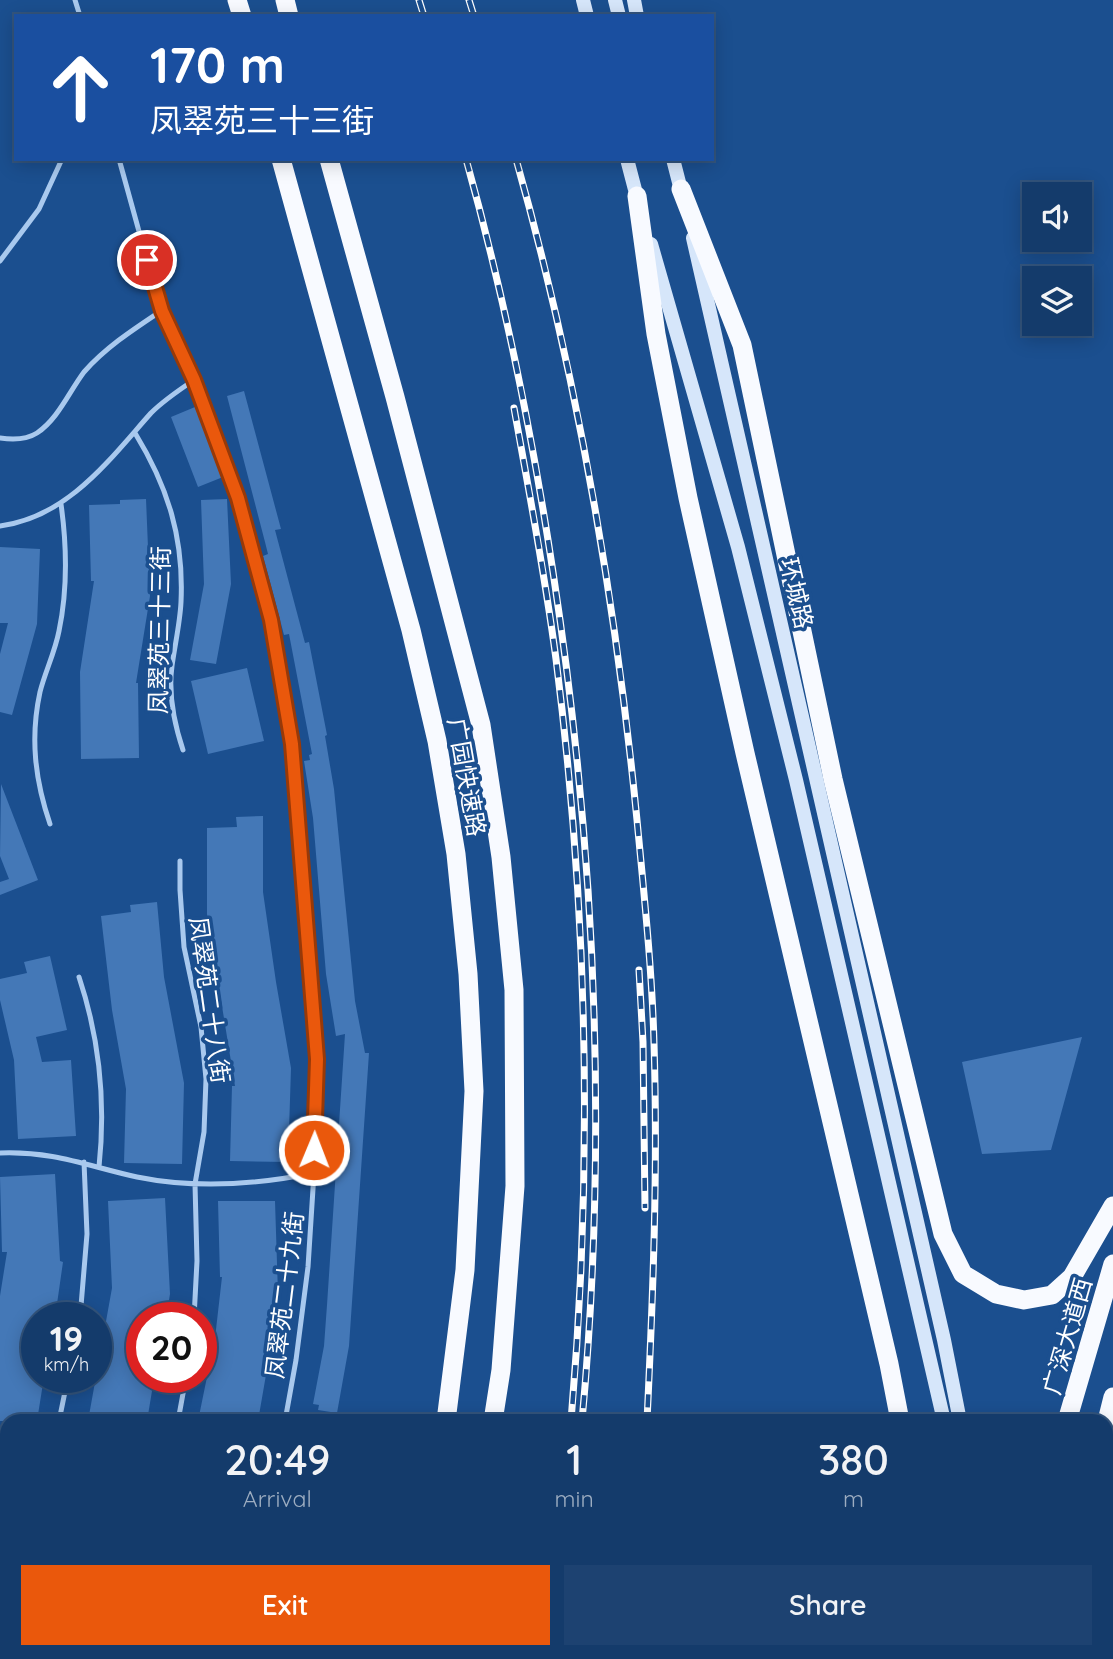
<!DOCTYPE html>
<html lang="en">
<head>
<meta charset="utf-8">
<style>
	body { margin:0; font-family:Quicksand,"Noto Sans SC",sans-serif; background:#1d4271; color:#f1f3f6; height:100vh; display:flex; flex-direction:column; font-size:26px; white-space:nowrap }
	* { box-sizing:border-box; margin:0 }
	p { font-size:23px; color:#9dadc1 }
	.icon { flex:none; width:38px; height:38px; fill:none; stroke:currentColor; stroke-width:2; stroke-linecap:round; stroke-linejoin:round }
	.map { position:relative; flex:1; overflow:hidden }
	.drawer { position:absolute; left:0px; top:1414px; width:1113px; height:245px; display:flex; flex-direction:column; background:#143b6b; border-radius:21px 21px 0 0; box-shadow:0 4px 18px #0003,0 0 0 2px #33557e }
	.drawer>* { flex:none }
	.top-card { position:absolute; left:14px; top:14px; width:700px; height:147px; border-radius:0px; box-shadow:0 4px 18px #0003,0 0 0 2px #33557e; background:#1a4fa0; color:#fff; overflow:hidden }
	.controls { position:absolute; left:1022px; top:182px; display:grid; gap:14px }
	.controls a { display:grid; place-items:center; width:70px; height:70px; border-radius:0px; background:#143b6b; box-shadow:0 4px 18px #0003,0 0 0 2px #33557e; font-size:35px }
	.speed { position:absolute; left:21px; top:1302px; display:flex; gap:14px; font-size:35px; font-weight:700; text-align:center }
	.speed>* { display:grid; place-content:center; width:91px; height:91px; border-radius:50%; background:#143b6b; box-shadow:0 4px 18px #0003,0 0 0 2px #33557e; line-height:1 }
	.speed small { font-size:18px; font-weight:400 }
	.speed .limit { border:10px solid #d22; background:#fff; color:#111 }
	.pin { position:absolute; display:grid; place-items:center; width:60px; height:60px; color:#fff; margin:-30px; border:4px solid #fff; border-radius:50%; box-shadow:0 2px 7px #0007 }
	.me { position:absolute; width:77px; margin:-38px; rotate:1deg; stroke-linejoin:round; filter:drop-shadow(0 0 5px #0008) }
	.turn { display:flex; align-items:center; gap:24px; height:147px; padding:0 21px; font-size:32px }
	.turn .icon { width:91px; height:91px; stroke-width:2.5 }
	.turn b { display:block; font-size:49px; line-height:60px }
	.eta { display:flex; justify-content:space-evenly; align-items:center; height:119px; text-align:center }
	.eta b { font-size:42px; font-weight:600; line-height:49px }
	.action { display:flex; gap:14px; margin-top:auto; padding:14px 21px }
	.action a { flex:1; height:80px; border-radius:0px; background:#ea580c; color:#fff; font-size:28px; font-weight:600; line-height:80px; text-align:center }
	.action a+a { background:#1d4271; color:#f1f3f6 }
	.map>svg:first-child { display:block }
	.building { fill:#4478b7 }
	.lines { fill:none; stroke-linecap:round; stroke-linejoin:round }
	.service { stroke:#a9c9ee; stroke-width:5 }
	.secondary { stroke:#d6e6fa; stroke-width:14 }
	.trunk { stroke:#f8faff; stroke-width:19 }
	.rail-casing { stroke:#fff; stroke-width:7 }
	.rail { stroke:#1b4f8f; stroke-width:4.5; stroke-dasharray:13; stroke-linecap:butt }
	.route-casing { stroke:#983908; stroke-width:18 }
	.route { stroke:#ea580c; stroke-width:12 }
	.labels { text-anchor:middle; dominant-baseline:central; stroke-width:7; stroke-linejoin:round; paint-order:stroke }
	.street-label { font-size:24px; fill:#fff; stroke:#1b4f8f }
</style>
</head>
<body>
<div class="map">
<svg width="1113" height="1659" viewBox="0 0 1113 1659">
	<rect width="100%" height="100%" fill="#1b4f8f"/>
	<path class="building" d="M244 391 281 529 275 530 305 643 309 642 327 735 325 736 334 789 355 1001 365 1053H369L349 1346 337 1413 318 1410 319 1405 313 1404 324 1346 327 1305 345 1034 336 1036 326 974 313 818 304 761 310 760 309 755 312 754 289 634 284 635 272 589 263 556 268 554 265 542 227 396Z
		M195 407 223 477 198 487 171 417Z
		M146 499 150 596 136 683H138L139 758 81 759 80 672 94 581H91L89 505 120 504V500Z
		M227 499 231 584 216 664 190 660 204 584 201 500Z
		M0 547 40 549 37 624 12 715 0 712V654L8 623H0Z
		M247 668 264 741 208 754 191 681Z
		M1 784 38 880 0 895V882L9 879 0 856Z
		M263 816V892L276 982 291 1068 288 1162 230 1161 232 1086H235L207 914V828L237 827 236 817Z
		M157 902 164 977 184 1083 182 1164 124 1163 126 1089 112 1010 101 916 131 912 130 905Z
		M50 956 67 1030 36 1037 42 1062 71 1060 76 1136 18 1139 14 1060 0 1000V979L27 973 24 962Z
		M1082 1037 1051 1150 982 1154 962 1062Z
		M55 1174 60 1261 63 1262 55 1318H37V1377H44L37 1421H0V1296L7 1252H2L0 1177Z
		M165 1198 170 1294 166 1318H142V1378L154 1379 147 1421H88L112 1288 108 1201Z
		M218 1201H275L278 1294 270 1369H267L258 1421H198L208 1372 211 1373 222 1277H220Z"/>
	<g class="lines">
		<path class="service" d="M75 0 80 16
			M119 159 161 311 194 380 238 498 271 619 292 744 317 1059 314 1173 308 1267 296 1360 285 1421
			M0 261 39 209 62 159
			M135 433C168 487 184 538 181 602 180 623 175 644 172 666 168 695 174 723 183 750
			M0 438C13 440 26 440 37 433 58 419 69 392 84 372 106 347 134 329 161 311
			M0 526C68 517 109 460 151 413 164 400 179 390 194 380
			M50 824C35 780 30 738 40 692 45 672 55 652 59 631 68 588 67 547 61 504
			M180 861V890L184 947 201 1027 206 1079 204 1132 195 1184 197 1261 194 1318
			M79 977C100 1040 106 1101 99 1167
			M0 1153C54 1151 87 1166 137 1177 196 1189 255 1185 314 1173
			M80 1318 87 1234 84 1162
			M59 1421 68 1377
			M178 1421 186 1377
			M23 1659 24 1652
			M127 1659 129 1652
			M216 1659 218 1652"/>
		<path class="secondary" d="M583 0 587 16
			M615 0 619 16
			M634 0 637 16
			M627 159 639 205
			M673 159 683 198
			M693 238 944 1340 960 1421
			M651 244 738 547 796 780 944 1421
			M1106 1571 1113 1543
			M990 1652 991 1659
			M1084 1659 1086 1652"/>
		<path class="trunk" d="M237 0 242 16
			M285 0 289 16
			M281 159 411 630 437 741 456 854 468 974 474 1091 465 1270 446 1421
			M329 159 395 397 481 725 501 857 514 990 515 1186 501 1370 493 1421
			M681 189 742 345 833 779 943 1234 963 1274 996 1294 1024 1300 1052 1295 1072 1277 1113 1206
			M637 196 656 334 688 498 745 753 889 1364 900 1421
			M1067 1421 1113 1264
			M1106 1425 1113 1397
			M930 1652 931 1659
			M389 1659 392 1652
			M436 1659 439 1652
			M975 1659 978 1652
			M1056 1659 1057 1652"/>
		<g class="rail-casing">
			<path id="rail" d="M419 0 424 16
				M469 0 474 16
				M466 159C504 295 532 433 553 572 596 853 608 1138 582 1421
				M516 159C577 375 615 596 637 820 644 894 652 969 654 1043 658 1169 653 1295 647 1421
				M514 408C529 491 545 575 556 659 588 912 593 1167 571 1421
				M639 970 643 1042 645 1208
				M555 1659 556 1652
				M613 1659 614 1652"/>
		</g>
		<use href="#rail" class="rail"/>
	</g>
	<g class="lines">
		<g class="route-casing">
			<path id="route" d="M147 260 162 311 194 380 238 498 271 620 292 744 317 1059 314 1150"/>
		</g>
		<use href="#route" class="route"/>
	</g>
	<g class="labels">
		<g class="street-label">
			<text transform="translate(797 593) rotate(77)">环城路</text>
			<text transform="translate(159 630) rotate(-89)">凤翠苑三十三街</text>
			<text transform="translate(467 777) rotate(80)">广园快速路</text>
			<text transform="translate(210 1000) rotate(82)">凤翠苑二十八街</text>
			<text transform="translate(284 1295) rotate(-83)">凤翠苑二十九街</text>
			<text transform="translate(1067 1336) rotate(-74)">广深大道西</text>
		</g>
	</g>
</svg>
<div class="controls">
<a><svg class="icon" aria-label="sound" viewBox="0 0 24 24"><path d="M4 9h4l5-4v14l-5-4H4zM17 9q2 3 0 6"/></svg></a>
<a><svg class="icon" aria-label="layers" viewBox="0 0 24 24"><path d="M12 4l9 5-9 5-9-5zM3 14l9 5 9-5"/></svg></a>
</div>
<div class="speed"><div>19<small>km/h</small></div><div class="limit">20</div></div>
<div class="pin" style="left:147px;top:260px;background:#d93025"><svg class="icon" aria-label="arrive" viewBox="0 0 24 24"><path d="M6 21V4h12l-3 4 3 4H6"/></svg></div>
<svg class="me" style="left:314px;top:1150px" viewBox="-20 -20 40 40"><circle r="17" fill="#ea580c" stroke="#fff" stroke-width="3"/><path d="M0-11L8 9 0 5-8 9z" fill="#fff"/></svg>
<div class="top-card">
<div class="turn"><svg class="icon" aria-label="ahead" viewBox="0 0 24 24"><path d="M12 20V5M6 11l6-6 6 6"/></svg><div><b>170 m</b>凤翠苑三十三街</div></div>
</div>
<section class="drawer">
<div class="eta">
<div><b>20:49</b><p>Arrival</p></div>
<div><b>1</b><p>min</p></div>
<div><b>380</b><p>m</p></div>
</div>
<div class="action"><a>Exit</a><a>Share</a></div>
</section>
</div>
</body>
</html>
